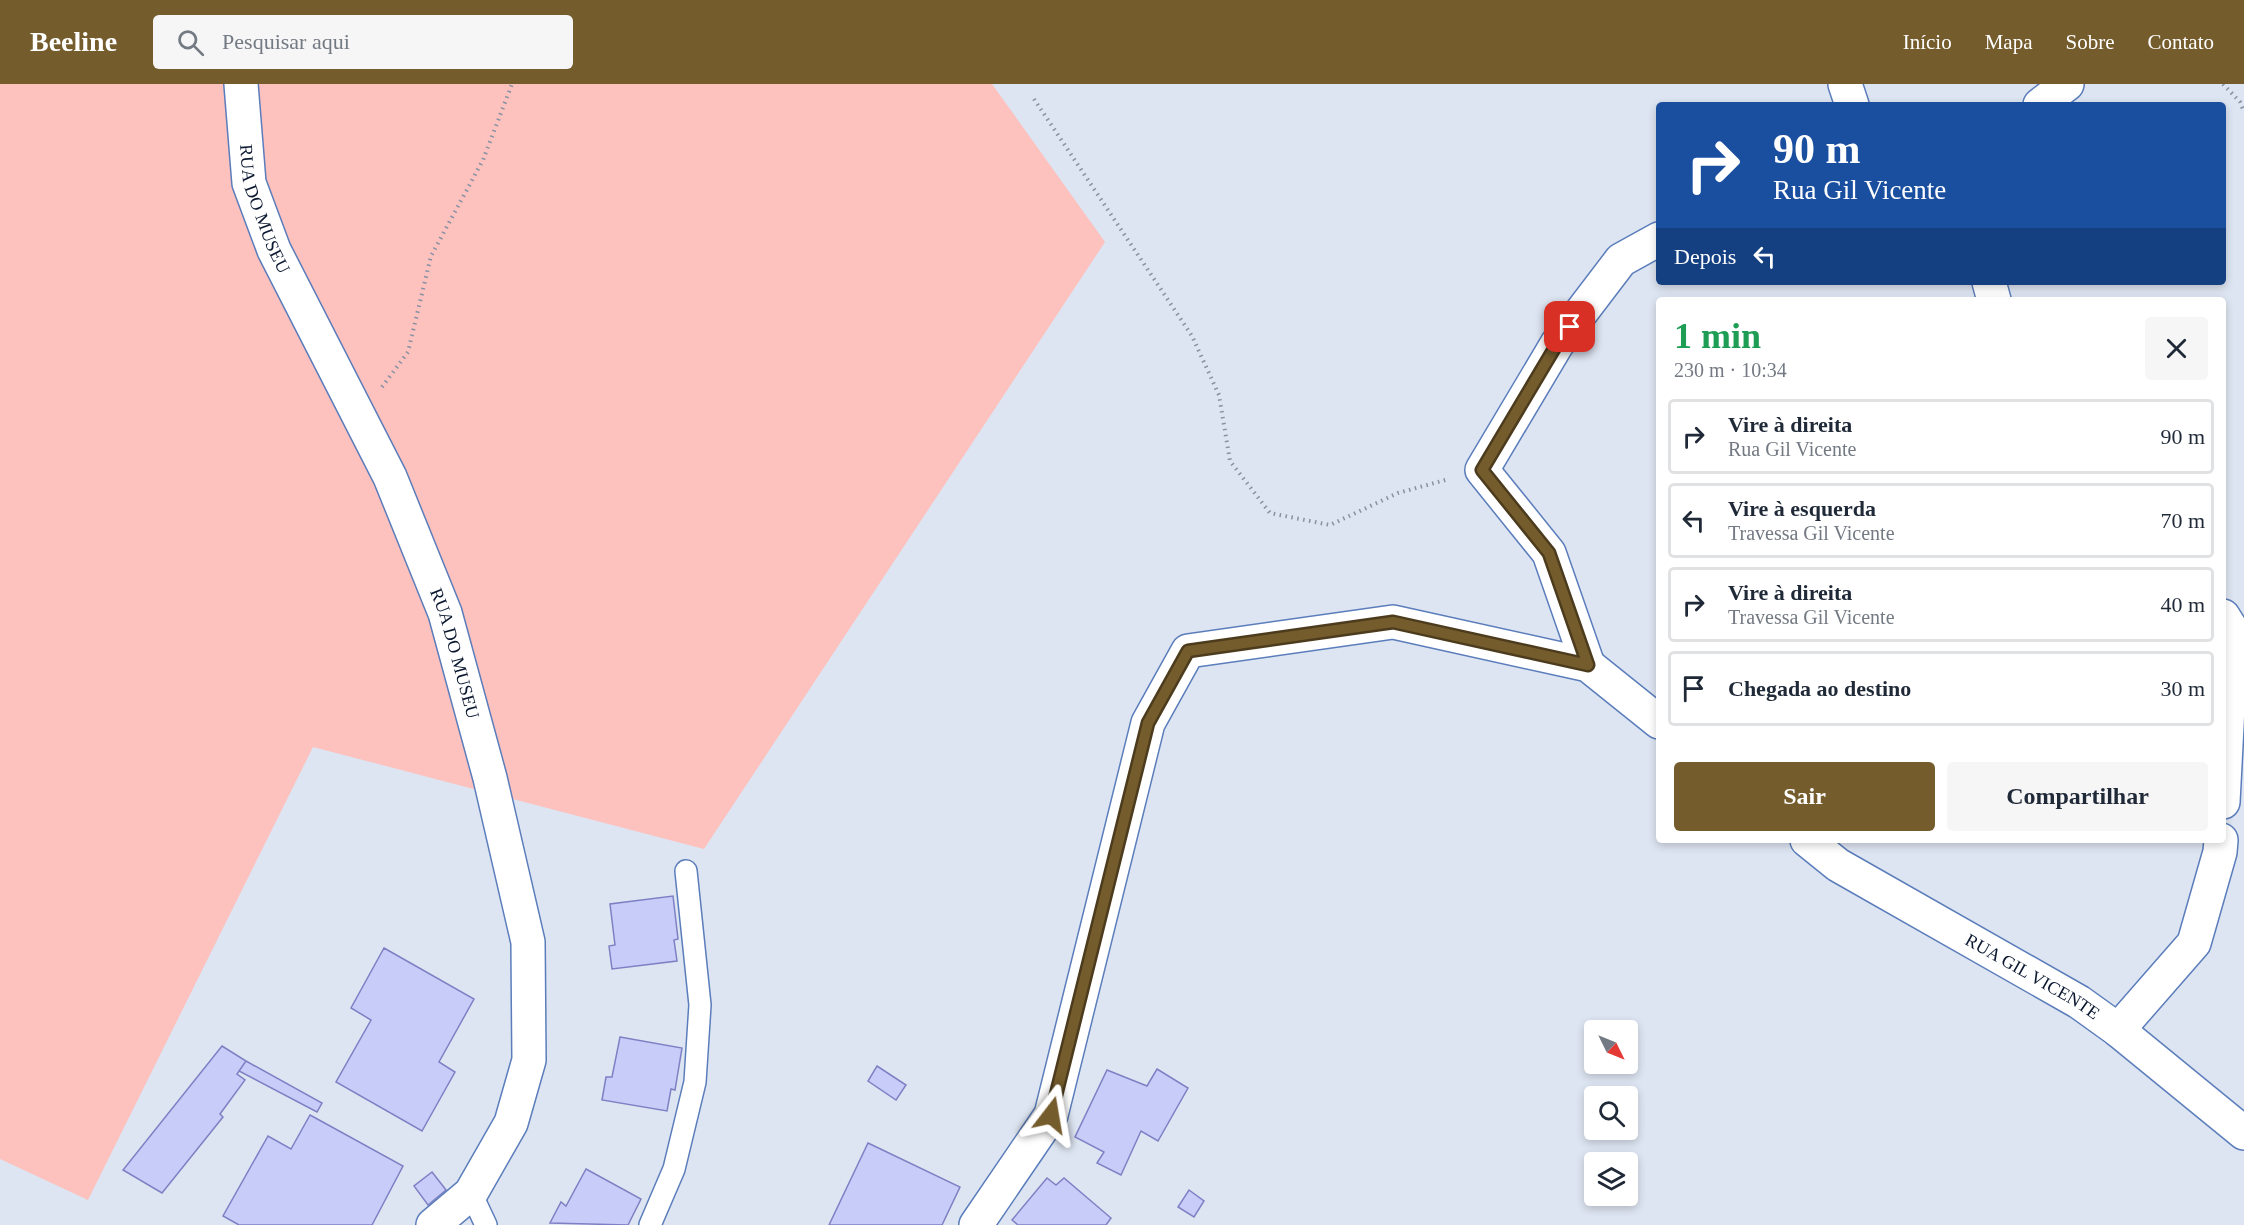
<!DOCTYPE html>
<html lang="pt">
<head>
<meta charset="utf-8">
<style>
	body { margin:0; font-family:Georgia,serif; background:#f6f6f7; color:#1f2937; height:100vh; display:flex; flex-direction:column; font-size:22px; white-space:nowrap }
	* { box-sizing:border-box; margin:0 }
	p { font-size:20px; color:#747a83 }
	.icon { flex:none; width:33px; height:33px; fill:none; stroke:currentColor; stroke-width:2; stroke-linecap:round; stroke-linejoin:round }
	.map { position:relative; flex:1; overflow:hidden }
	.drawer { position:absolute; left:1656px; top:213px; width:570px; height:546px; display:flex; flex-direction:column; background:#fff; border-radius:6px; box-shadow:0 3px 9px #0003 }
	.drawer>* { flex:none }
	.guide { position:absolute; left:1656px; top:18px; width:570px; height:183px; border-radius:6px; box-shadow:0 3px 9px #0003; background:#1a4fa0; color:#fff; overflow:hidden }
	.needle { width:39px; rotate:133deg }
	.buttons { position:absolute; left:1584px; top:936px; display:grid; gap:12px }
	.buttons a { display:grid; place-items:center; width:54px; height:54px; border-radius:6px; background:#fff; box-shadow:0 3px 9px #0003; font-size:30px }
	.pin { position:absolute; display:grid; place-items:center; width:51px; height:51px; color:#fff; margin:-26px; border-radius:12px; box-shadow:0 3px 9px #0006 }
	.me { position:absolute; width:66px; margin:-33px; rotate:14deg; stroke-linejoin:round; filter:drop-shadow(0 0 4px #0008) }
	.turn { display:flex; align-items:center; gap:21px; height:126px; padding:0 18px; font-size:27px }
	.turn .icon { width:78px; height:78px; stroke-width:2.5 }
	.turn b { display:block; font-size:42px; line-height:51px }
	.then { display:flex; align-items:center; height:57px; padding:0 18px; background:#0003; gap:12px; font-size:22px }
	.round { display:grid; place-items:center; flex:none; width:63px; height:63px; border-radius:6px; background:#f6f6f7 }
	.headline { display:flex; align-items:center; justify-content:space-between; height:102px; padding:0 18px }
	h1 { font-size:36px; font-weight:700; line-height:45px; color:#1e9e55 }
	.button { display:flex; gap:12px; margin-top:auto; padding:12px 18px }
	.button a { flex:1; height:69px; border-radius:6px; background:#755c2d; color:#fff; font-size:24px; font-weight:700; line-height:69px; text-align:center }
	.button a+a { background:#f6f6f7; color:#1f2937 }
	ul { padding:0; list-style:none }
	li { display:flex; align-items:center; gap:18px; height:75px; margin:0 12px 9px; padding:0 6px; border:3px solid #e0e1e3; border-radius:6px }
	li div { flex:1 }
	li b { display:block; font-size:22px }
	li em { font-style:normal }
	header { display:flex; align-items:center; gap:36px; box-sizing:border-box; height:84px; padding:0 30px; background:#755c2d; color:#fff }
	header strong { font-size:28px }
	nav { display:flex; gap:33px; margin-inline-start:auto; font-size:21px }
	.search { width:420px; height:54px; background:#f6f6f7; display:flex; align-items:center; gap:15px; box-sizing:border-box; padding:0 21px; border-radius:6px; color:#747a83; font-size:22px }
	.map>svg:first-child { display:block }
	.green { fill:#fdc1be }
	.building { fill:#c8ccf8; stroke:#7e80c4; stroke-width:1.5 }
	.lines { fill:none; stroke-linecap:round; stroke-linejoin:round }
	.service-casing { stroke:#5b7dbb; stroke-width:24 }
	.minor-casing { stroke:#5b7dbb; stroke-width:36 }
	.tertiary-casing { stroke:#5b7dbb; stroke-width:36 }
	.path { stroke:#8791a3; stroke-width:4; stroke-dasharray:1.5 4.5; stroke-linecap:butt }
	.service { stroke:#fff; stroke-width:21 }
	.minor { stroke:#fff; stroke-width:33 }
	.tertiary { stroke:#fff; stroke-width:33 }
	.route-casing { stroke:#4c3c1d; stroke-width:15 }
	.route { stroke:#755c2d; stroke-width:10 }
	.labels { text-anchor:middle; dominant-baseline:central; stroke-width:6; stroke-linejoin:round; paint-order:stroke }
	.street-label { font-size:18px; fill:#0b1830; stroke:#dde5f2 }
</style>
</head>
<body>
<header>
<strong>Beeline</strong>
<div class="search"><svg class="icon" aria-label="search" viewBox="0 0 24 24"><circle cx="10" cy="10" r="6"/><path d="M15 15l6 6"/></svg>Pesquisar aqui</div>
<nav><a>Início</a><a>Mapa</a><a>Sobre</a><a>Contato</a></nav>
</header>
<div class="map">
<svg width="2244" height="1141" viewBox="0 0 2244 1141">
	<rect width="100%" height="100%" fill="#dde5f2"/>
	<path class="green" d="M0 0H992L1105 158 704 765 313 663 88 1116 0 1075Z"/>
	<path class="building" d="M673 812 678 855 674 856 677 877 612 885 609 862 615 861 610 820Z
		M384 864 474 915 439 978 455 988 422 1047 336 998 371 936 351 924Z
		M620 953 682 964 675 1006 671 1005 667 1027 602 1016 606 993H612Z
		M222 962 246 977 237 990 245 996 220 1030 223 1033 162 1109 123 1086Z
		M246 977 322 1019 317 1028 239 987Z
		M877 982 906 1001 896 1016 868 997Z
		M1157 985 1188 1004 1158 1057 1141 1047 1121 1091 1097 1079 1104 1068 1075 1053 1107 986 1147 1002Z
		M310 1031 403 1082 372 1141H239L223 1132 268 1052 291 1065Z
		M868 1059 960 1103 942 1141H829Z
		M586 1085 641 1115 628 1141 550 1139 561 1118 566 1122Z
		M432 1088 446 1106 428 1121 414 1102Z
		M1047 1094 1056 1101 1064 1094 1111 1134 1106 1141H1018L1012 1136Z
		M1189 1106 1204 1117 1194 1133 1178 1123Z"/>
	<g class="lines">
		<g class="service-casing">
			<path id="service" d="M471 1109 486 1141
				M650 1141 674 1085 695 998 700 921 686 787"/>
		</g>
		<g class="minor-casing">
			<g id="minor">
				<path d="M1845 0 1852 21"/>
				<path d="M2040 21 2067 0"/>
				<path d="M1989 198 1994 216"/>
				<path d="M2223 532 2232 546 2223 718"/>
				<path d="M1588 581 1549 469 1482 386 1557 260 1621 176 1659 155"/>
				<path id="s1" d="M1807 756 1838 781 2079 918 2118 946 2244 1049"/>
				<path d="M2118 946 2194 859 2220 768 2221 756"/>
				<path d="M976 1141 1051 1031 1148 639 1188 567 1393 538 1588 581 1659 638"/>
			</g>
		</g>
		<g class="tertiary-casing">
			<g id="tertiary">
				<path id="s2" d="M241 0 249 99 274 166 390 393 445 529 490 694 528 858 529 976 511 1039 471 1109 433 1141"/>
			</g>
		</g>
		<path class="path" d="M2223 0 2240 18 2244 28
			M1034 15 1192 252 1219 311 1230 377 1270 429 1330 441 1398 409 1449 395
			M382 303 408 268 431 172 483 76 512 0"/>
		<use href="#service" class="service"/>
		<use href="#minor" class="minor"/>
		<use href="#tertiary" class="tertiary"/>
	</g>
	<g class="lines">
		<g class="route-casing">
			<path id="route" d="M1051 1031 1148 639 1188 567 1393 538 1588 581 1549 469 1482 386 1557 260 1570 243"/>
		</g>
		<use href="#route" class="route"/>
	</g>
	<g class="labels">
		<g class="street-label">
			<text stroke="none"><textPath href="#s2" startOffset="128">RUA DO MUSEU</textPath></text>
			<text stroke="none"><textPath href="#s2" startOffset="614">RUA DO MUSEU</textPath></text>
			<text stroke="none"><textPath href="#s1" startOffset="264">RUA GIL VICENTE</textPath></text>
		</g>
	</g>
</svg>
<div class="buttons">
<a><svg class="needle" viewBox="-14 -14 28 28"><path d="M0-13l5 13h-10z" fill="#e53935"/><path d="M0 13l5-13h-10z" fill="#747a83"/></svg></a>
<a><svg class="icon" aria-label="search" viewBox="0 0 24 24"><circle cx="10" cy="10" r="6"/><path d="M15 15l6 6"/></svg></a>
<a><svg class="icon" aria-label="layers" viewBox="0 0 24 24"><path d="M12 4l9 5-9 5-9-5zM3 14l9 5 9-5"/></svg></a>
</div>
<div class="pin" style="left:1570px;top:243px;background:#d93025"><svg class="icon" aria-label="arrive" viewBox="0 0 24 24"><path d="M6 21V4h12l-3 4 3 4H6"/></svg></div>
<svg class="me" style="left:1051px;top:1031px" viewBox="-20 -20 40 40"><path d="M0-17L14 15 0 8-14 15z" fill="#755c2d" stroke="#fff" stroke-width="4"/></svg>
<div class="guide">
<div class="turn"><svg class="icon" aria-label="right" viewBox="0 0 24 24"><path d="M7 20v-9h11M14 6l5 5-5 5"/></svg><div><b>90 m</b>Rua Gil Vicente</div></div>
<div class="then">Depois<svg class="icon" aria-label="left" viewBox="0 0 24 24"><path d="M17 20v-9H6M10 6l-5 5 5 5"/></svg></div>
</div>
<section class="drawer">
<div class="headline"><div><h1>1 min</h1><p>230 m · 10:34</p></div><a class="round"><svg class="icon" aria-label="close" viewBox="0 0 24 24"><path d="M6 6l12 12M18 6L6 18"/></svg></a></div>
<ul>
<li><svg class="icon" aria-label="right" viewBox="0 0 24 24"><path d="M7 20v-9h11M14 6l5 5-5 5"/></svg><div><b>Vire à direita</b><p>Rua Gil Vicente</p></div><em>90 m</em></li>
<li><svg class="icon" aria-label="left" viewBox="0 0 24 24"><path d="M17 20v-9H6M10 6l-5 5 5 5"/></svg><div><b>Vire à esquerda</b><p>Travessa Gil Vicente</p></div><em>70 m</em></li>
<li><svg class="icon" aria-label="right" viewBox="0 0 24 24"><path d="M7 20v-9h11M14 6l5 5-5 5"/></svg><div><b>Vire à direita</b><p>Travessa Gil Vicente</p></div><em>40 m</em></li>
<li><svg class="icon" aria-label="arrive" viewBox="0 0 24 24"><path d="M6 21V4h12l-3 4 3 4H6"/></svg><div><b>Chegada ao destino</b></div><em>30 m</em></li>
</ul>
<div class="button"><a>Sair</a><a>Compartilhar</a></div>
</section>
</div>
</body>
</html>
